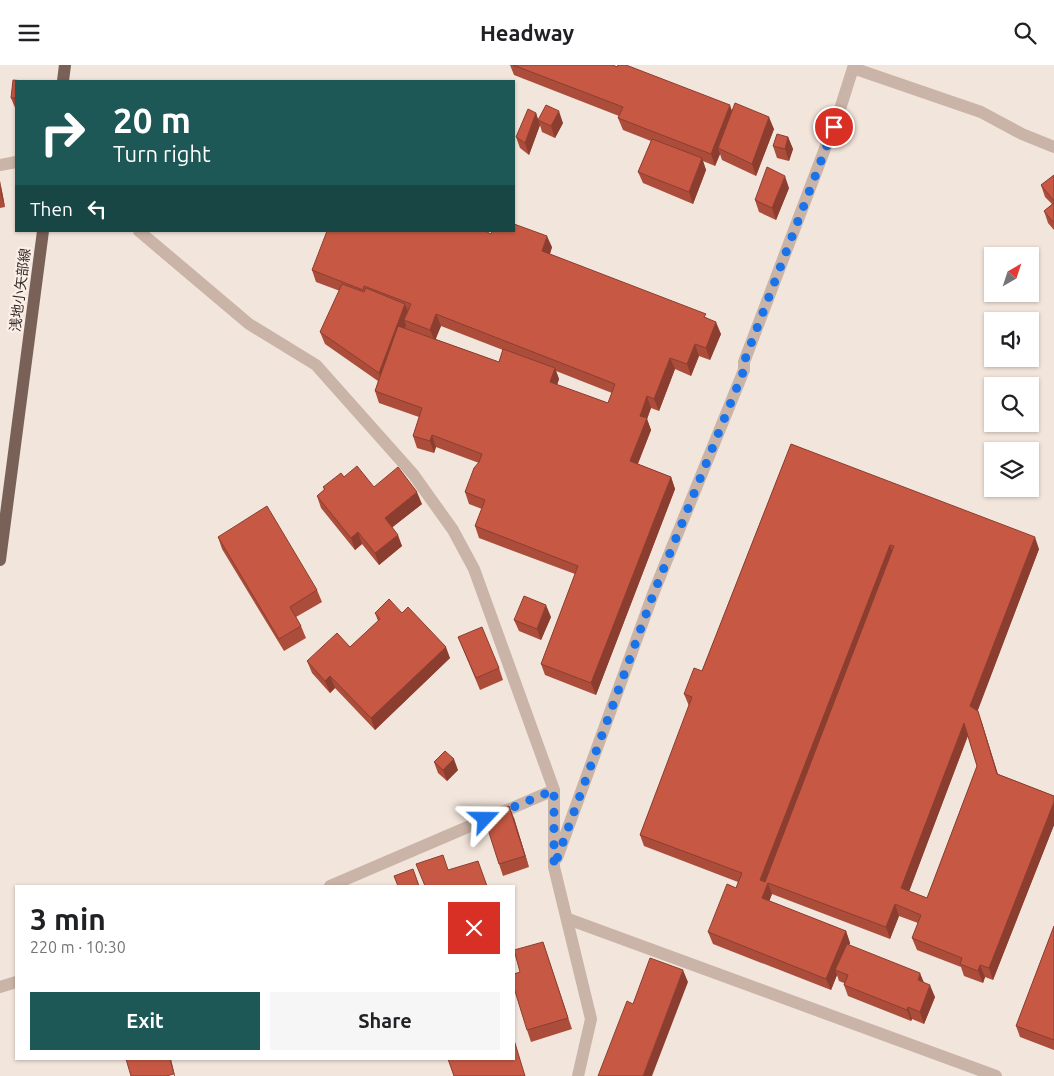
<!DOCTYPE html>
<html lang="en">
<head>
<meta charset="utf-8">
<style>
	body { margin:0; font-family:Ubuntu,"Noto Sans JP",sans-serif; background:#f6f6f6; color:#202124; height:100vh; display:flex; flex-direction:column; font-size:19px; white-space:nowrap }
	* { box-sizing:border-box; margin:0 }
	p { font-size:16px; color:#757577 }
	.icon { flex:none; width:28px; height:28px; fill:none; stroke:currentColor; stroke-width:2; stroke-linecap:round; stroke-linejoin:round }
	.map { position:relative; flex:1; overflow:hidden }
	.side { position:absolute; left:15px; top:820px; width:500px; height:175px; display:flex; flex-direction:column; background:#fff; border-radius:0px; box-shadow:0 1px 4px #0004 }
	.side>* { flex:none }
	.hud { position:absolute; left:15px; top:15px; width:500px; height:152px; border-radius:0px; box-shadow:0 1px 4px #0004; background:#1d5857; color:#fff; overflow:hidden }
	.needle { width:32px; rotate:39deg }
	.fabs { position:absolute; left:984px; top:182px; display:grid; gap:10px }
	.fabs a { display:grid; place-items:center; width:55px; height:55px; border-radius:0px; background:#fff; box-shadow:0 1px 4px #0004; font-size:25px }
	.pin { position:absolute; display:grid; place-items:center; width:42px; height:42px; color:#fff; margin:-21px; border:2px solid #fff; border-radius:50%; box-shadow:0 1px 5px #0007 }
	.me { position:absolute; width:55px; margin:-28px; rotate:67deg; stroke-linejoin:round; filter:drop-shadow(0 0 4px #0008) }
	.turn { display:flex; align-items:center; gap:18px; height:105px; padding:0 15px; font-size:22px }
	.turn .icon { width:65px; height:65px; stroke-width:2.5 }
	.turn b { display:block; font-size:35px; line-height:42px }
	.then { display:flex; align-items:center; height:48px; padding:0 15px; background:#0003; gap:10px; font-size:19px }
	.round { display:grid; place-items:center; flex:none; width:52px; height:52px; border-radius:0px; background:#f6f6f6 }
	.head { display:flex; align-items:center; justify-content:space-between; height:85px; padding:0 15px }
	h1 { font-size:30px; font-weight:700; line-height:38px }
	.action { display:flex; gap:10px; margin-top:auto; padding:10px 15px }
	.action a { flex:1; height:58px; border-radius:0px; background:#1d5857; color:#fff; font-size:20px; font-weight:700; line-height:58px; text-align:center }
	.action a+a { background:#f6f6f6; color:#202124 }
	header { display:flex; justify-content:space-between; align-items:center; height:65px; padding:0 15px; background:#fff; font-size:22px; font-weight:700 }
	.map>svg:first-child { display:block }
	.lines { fill:none; stroke-linecap:round; stroke-linejoin:round }
	.minor { stroke:#cab4a7; stroke-width:12 }
	.major { stroke:#796158; stroke-width:12 }
	.wall { fill:#ab4d3a; fill-rule:evenodd }
	.shaded-wall { fill:#8b3e30 }
	.building { fill:#c75944; stroke:#8b3e30; fill-rule:evenodd }
	.route { stroke:#1a73e8; stroke-width:9; stroke-dasharray:0 16.2 }
	.labels { text-anchor:middle; dominant-baseline:central; stroke-width:4.5; stroke-linejoin:round; paint-order:stroke }
	.street-label { font-size:14px; fill:#372b28; stroke:#faf0e8 }
</style>
</head>
<body>
<header><svg class="icon" aria-label="menu" viewBox="0 0 24 24"><path d="M4 6h16M4 12h16M4 18h16"/></svg>Headway<svg class="icon" aria-label="search" viewBox="0 0 24 24"><circle cx="10" cy="10" r="6"/><path d="M15 15l6 6"/></svg></header>
<div class="map">
<svg width="1054" height="1011" viewBox="0 0 1054 1011">
	<rect width="100%" height="100%" fill="#f2e5db"/>
	<g class="lines">
		<path class="minor" d="M853 3 981 47 1022 69 1054 82
			M0 100 16 97
			M139 166 249 259 316 300 413 409 453 465 474 504 554 725V802L591 954 578 1011
			M557 793 653 529 744 305V297L840 44 854 0
			M330 821 554 725
			M568 854 996 1011
			M0 922 16 917"/>
		<path class="major" d="M63 16 65 0
			M0 495 43 166"/>
	</g>
	<path class="wall" d="M510 0H613L732 45 774 64 756 111 722 95 720 89 715 101 703 96 706 105 693 139 643 118 638 107 651 76 623 65 618 53 619 51 514 10Z
		M16 16V45L11 33Z
		M536 48 538 55 563 58 555 73 542 67 540 60 529 90 520 83 516 72Z
		M788 72 793 84 789 96 777 93 773 81Z
		M1054 110V165L1048 158 1044 146 1052 139 1045 132 1041 120Z
		M0 116 5 142 0 143Z
		M789 123 776 155 759 147 755 135Z
		M491 169 552 182 550 189 707 253 721 269 710 295 699 291 691 311 675 304 659 346 651 343 647 354 651 365 638 399 671 412 675 424 596 630 545 610 541 599 575 509 479 473 475 461 482 444 469 439 465 427 479 398 436 382 434 388 417 383 413 371 419 352 379 338 375 326 378 316 325 279 320 267 340 226 316 217 312 205ZM441 261 503 285 499 297 435 274ZM556 306 612 328 608 338 557 320 559 314Z
		M791 379 1039 484 977 646 982 658 998 709 1054 731V760L993 915 985 912 983 918 964 911 961 902 917 885 912 873 918 858 899 851 890 874 772 829 769 836 846 866 850 878 849 880 924 918 935 932 924 959 912 954 911 956 848 931 844 920V918L839 916 837 910 831 925 713 879 708 867 736 823 738 817 644 781 640 770 689 641 684 629 702 606ZM968 671 977 701 927 833 909 826Z
		M344 412 422 439 392 462 402 481 379 500 362 479 355 485 321 443 317 431 324 425 323 422Z
		M218 472 317 525 322 537 296 552 301 561 306 573 284 586 222 484Z
		M375 548H402L450 593 375 665 335 623 330 628 312 608 307 596 350 582 378 556Z
		M551 552 541 575 519 566 514 555Z
		M458 572 499 603 503 615 480 625Z
		M434 697 458 705 447 716 438 708Z
		M514 753 529 802 503 811 499 799Z
		M1054 861V985L1020 972 1016 961Z
		M543 877 572 964 531 977 527 965 520 907Z"/>
	<path class="shaded-wall" d="M730 40 734 52 718 83 720 89 715 101 711 89Z
		M559 46 563 58 555 73 551 61Z
		M536 48 540 60 529 90 525 78Z
		M769 52 774 64 756 111 752 99Z
		M788 72 793 84 789 96 785 84Z
		M702 93 706 105 693 139 689 127Z
		M785 111 789 123 776 155 772 143Z
		M0 116 5 142 1 130Z
		M547 171 552 182 547 198 542 186Z
		M405 239 410 251 404 255 406 260 383 319 379 308Z
		M436 249 441 261 435 276 430 265Z
		M716 257 721 269 710 295 706 283Z
		M695 279 699 291 691 311 687 299Z
		M670 293 675 304 659 346 654 334Z
		M555 303 559 314 554 329 550 317Z
		M647 331 651 343 647 354 651 365 634 408 630 396 640 351Z
		M432 370 436 382 434 388 430 376Z
		M671 412 675 424 596 630 591 618Z
		M417 427 422 439 389 465 385 453Z
		M358 467 362 479 355 485 351 473Z
		M398 470 402 481 379 500 375 488Z
		M1035 472 1039 484 975 653 970 641Z
		M890 480 894 492 768 818 772 829 766 845 762 833 760 815Z
		M546 540 551 552 541 575 537 564Z
		M446 582 450 593 375 665 371 653Z
		M330 611 335 623 330 628 325 616Z
		M978 646 982 658 1001 721 997 709Z
		M964 658 968 670 906 835 901 823Z
		M454 694 458 705 447 716 443 705Z
		M1054 737V760L993 915 989 903Z
		M509 741 514 753 529 802 525 791Z
		M895 839 899 851 890 874 886 862Z
		M846 866 850 878 838 906 835 905 837 910 831 925 826 914Z
		M980 900 985 912 983 918 978 906Z
		M683 905 688 917 652 1011H643Z
		M920 908 925 920 918 915Z
		M930 920 935 932 924 959 920 947Z
		M908 942 912 954 911 956 907 945Z
		M170 994H171L175 1011H174V1009Z"/>
	<path class="building" d="M513 0H613L617 2 618 0H626L730 40 711 89 618 53 623 42Z
		M13 15 23 16H16V33H11Z
		M735 38 769 52 752 99 718 83Z
		M546 40 559 46 551 61 538 55Z
		M528 44 536 48 525 78 516 72Z
		M777 69 788 72 785 84 773 81Z
		M652 74 702 93 689 127 638 107Z
		M767 102 785 111 772 143 755 135Z
		M1054 110V136L1041 120Z
		M1054 138V158L1044 146Z
		M514 159 547 171 542 186 706 249 704 252 716 257 706 283 695 279 687 299 670 293 654 334 647 331 640 351 647 353 630 396 671 412 591 618 541 599 578 501 475 461 485 435 465 427 474 403 479 397 482 389 432 370 430 376 413 371 422 343 375 326 398 261 499 297 503 284 555 303 550 317 608 338 615 319 436 249 430 265 404 255 411 239 364 221 363 225 312 205 327 166H485L491 169 492 166H514Z
		M342 219 364 227 366 223 405 239 379 308 320 267Z
		M791 379 1035 472 970 641 978 646 997 709 1054 731V737L989 903 980 900 978 906 960 899 962 893 912 873 921 850 895 839 886 862 768 818 762 833 846 866 826 914 708 867 727 819 736 823 742 808 640 770 692 632 684 629 694 603 702 606ZM890 480 894 481 765 817 760 815ZM964 658 977 701 927 833 901 823Z
		M357 401 374 422 398 402 417 427 385 453 398 470 375 488 358 467 351 473 317 431 325 424 323 422 341 408 344 412Z
		M267 441 317 525 290 542 301 561 279 574 218 472Z
		M524 531 546 540 537 564 514 555Z
		M389 534 402 548 408 542 446 582 371 653 330 611 325 616 307 596 337 568 350 582 380 554 375 548Z
		M482 562 499 603 476 613 458 572Z
		M445 686 454 694 443 705 434 697Z
		M509 741 525 791 499 799 483 749Z
		M443 790 448 805 478 796 487 821H425L416 799Z
		M413 804 419 821H398L394 811Z
		M1054 861V975L1016 961Z
		M543 877 568 953 527 965 514 923V909L520 907 514 885Z
		M847 879 920 908 918 915 930 920 920 947 908 942 907 945 844 920 848 910 835 905Z
		M650 893 683 905 643 1011H598L627 936 633 939Z
		M514 975 525 1011H454L448 994H514Z
		M126 994H170L174 1009 166 1011H131Z"/>
	<g class="lines">
		<path class="route" d="M485 754 554 725V802L653 530 744 305V297L834 62"/>
	</g>
	<g class="labels">
		<g class="street-label">
			<text transform="translate(20 225) rotate(-83)">浅地小矢部線</text>
		</g>
	</g>
</svg>
<div class="fabs">
<a><svg class="needle" viewBox="-14 -14 28 28"><path d="M0-13l5 13h-10z" fill="#e53935"/><path d="M0 13l5-13h-10z" fill="#757577"/></svg></a>
<a><svg class="icon" aria-label="sound" viewBox="0 0 24 24"><path d="M4 9h4l5-4v14l-5-4H4zM17 9q2 3 0 6"/></svg></a>
<a><svg class="icon" aria-label="search" viewBox="0 0 24 24"><circle cx="10" cy="10" r="6"/><path d="M15 15l6 6"/></svg></a>
<a><svg class="icon" aria-label="layers" viewBox="0 0 24 24"><path d="M12 4l9 5-9 5-9-5zM3 14l9 5 9-5"/></svg></a>
</div>
<div class="pin" style="left:834px;top:62px;background:#d93025"><svg class="icon" aria-label="arrive" viewBox="0 0 24 24"><path d="M6 21V4h12l-3 4 3 4H6"/></svg></div>
<svg class="me" style="left:485px;top:754px" viewBox="-20 -20 40 40"><path d="M0-17L14 15 0 8-14 15z" fill="#1a73e8" stroke="#fff" stroke-width="4"/></svg>
<div class="hud">
<div class="turn"><svg class="icon" aria-label="right" viewBox="0 0 24 24"><path d="M7 20v-9h11M14 6l5 5-5 5"/></svg><div><b>20 m</b>Turn right</div></div>
<div class="then">Then<svg class="icon" aria-label="left" viewBox="0 0 24 24"><path d="M17 20v-9H6M10 6l-5 5 5 5"/></svg></div>
</div>
<section class="side">
<div class="head"><div><h1>3 min</h1><p>220 m · 10:30</p></div><a class="round" style="background:#d93025;color:#fff"><svg class="icon" aria-label="close" viewBox="0 0 24 24"><path d="M6 6l12 12M18 6L6 18"/></svg></a></div>
<div class="action"><a>Exit</a><a>Share</a></div>
</section>
</div>
</body>
</html>
